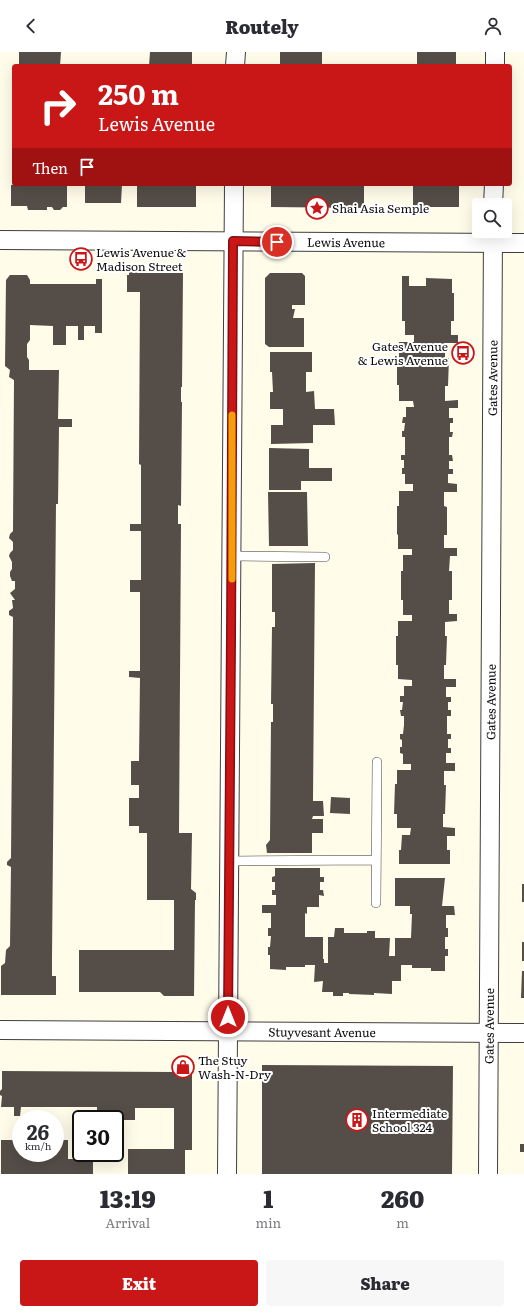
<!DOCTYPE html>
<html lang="en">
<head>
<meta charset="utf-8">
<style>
	body { margin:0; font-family:Literata,serif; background:#f7f7f7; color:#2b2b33; height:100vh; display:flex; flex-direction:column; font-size:15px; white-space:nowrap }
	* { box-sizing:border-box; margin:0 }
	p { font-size:13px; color:#7c7c81 }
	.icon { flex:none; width:22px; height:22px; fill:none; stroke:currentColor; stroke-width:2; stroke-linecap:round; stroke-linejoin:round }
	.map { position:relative; height:1122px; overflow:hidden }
	.drawer { display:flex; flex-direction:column; background:#fff; flex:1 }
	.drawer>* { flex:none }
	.guide { position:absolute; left:12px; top:12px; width:500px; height:122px; border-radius:4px; box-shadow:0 4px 16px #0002; background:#c91617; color:#fff; overflow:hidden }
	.buttons { position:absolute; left:472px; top:146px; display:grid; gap:8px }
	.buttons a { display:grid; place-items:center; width:40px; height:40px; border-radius:4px; background:#fff; box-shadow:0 4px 16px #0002; font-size:20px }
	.speed { position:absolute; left:12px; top:1058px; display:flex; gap:8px; font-size:20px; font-weight:700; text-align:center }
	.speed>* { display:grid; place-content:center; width:52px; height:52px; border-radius:50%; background:#fff; box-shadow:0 4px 16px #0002; line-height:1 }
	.speed small { font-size:10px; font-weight:400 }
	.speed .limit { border:2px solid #111; border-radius:6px; background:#fff; color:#111 }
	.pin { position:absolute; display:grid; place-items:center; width:34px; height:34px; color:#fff; margin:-17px; border:2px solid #fff; border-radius:50%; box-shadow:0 1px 4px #0007 }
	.me { position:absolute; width:44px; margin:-22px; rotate:0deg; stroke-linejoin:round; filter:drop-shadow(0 0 3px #0008) }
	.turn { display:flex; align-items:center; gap:14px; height:84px; padding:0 20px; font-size:18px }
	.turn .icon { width:52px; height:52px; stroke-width:2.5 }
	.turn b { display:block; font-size:28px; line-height:34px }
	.then { display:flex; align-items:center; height:38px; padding:0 20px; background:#0003; gap:8px; font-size:15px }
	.eta { display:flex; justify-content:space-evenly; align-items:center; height:68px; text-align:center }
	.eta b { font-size:24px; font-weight:800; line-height:28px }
	.button { display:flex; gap:8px; margin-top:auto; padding:8px 20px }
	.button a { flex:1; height:46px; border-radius:4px; background:#c91617; color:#fff; font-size:16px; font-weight:800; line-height:46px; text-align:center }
	.button a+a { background:#f7f7f7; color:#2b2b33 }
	header { display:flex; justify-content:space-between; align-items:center; height:52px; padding:0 20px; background:#fff; font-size:18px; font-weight:800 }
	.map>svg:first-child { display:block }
	.building { fill:#554d47 }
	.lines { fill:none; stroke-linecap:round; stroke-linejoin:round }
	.service-casing { stroke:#3f3f3f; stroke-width:10 }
	.minor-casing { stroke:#3f3f3f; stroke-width:20 }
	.service { stroke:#fff; stroke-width:9 }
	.minor { stroke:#fff; stroke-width:18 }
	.route-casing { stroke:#830e0f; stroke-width:10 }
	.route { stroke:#c91617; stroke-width:7 }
	.slow { stroke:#f59e0b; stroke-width:7 }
	.labels { text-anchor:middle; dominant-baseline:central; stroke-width:4; stroke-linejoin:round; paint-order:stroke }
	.poi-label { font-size:12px; fill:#0c0c0c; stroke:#fff; text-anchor:start }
	.street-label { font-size:12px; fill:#0c0c0c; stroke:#fff }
</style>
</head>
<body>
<header><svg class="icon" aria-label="back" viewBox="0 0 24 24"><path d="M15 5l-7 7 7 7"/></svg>Routely<svg class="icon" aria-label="person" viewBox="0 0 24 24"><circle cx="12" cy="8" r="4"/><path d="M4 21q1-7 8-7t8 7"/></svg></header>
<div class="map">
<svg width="524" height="1122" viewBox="0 0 524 1122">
	<rect width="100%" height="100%" fill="#fffcea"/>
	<path class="building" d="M19 0H61L60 14H19Z
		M150 0H192V14H149Z
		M280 0H322V14H280Z
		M417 0H456V14H417Z
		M18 132H59V133H67V155H63L60 158H54L52 155H47V158H28L27 154H11V133Z
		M85 132H122L121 151H85Z
		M149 132H191V133H196V155H137V133Z
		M271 132 364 133V156L271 155Z
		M413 132H459V155H413Z
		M129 218H136L137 221H183L182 335H181V350H182L181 454 178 453V472H181L179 781H192L191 837 196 841V848H195L194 944H164L160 940H79V898H174V848H147V781H139V774H129V746H139V733H131V709H139L140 626 129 625V619H140V540H130V528H141V479H130V472H141V413L139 412 140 240H127V223H129Z
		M270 221H302L305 224V253H292V257H295L293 266H304V295H269L265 292V226Z
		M10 223H27L30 228V232H96V227H102V281H95V274H84V288H78V274H66V293H53V274L30 273V288L27 292V305L29 308V318H59L58 367H72V375H59L58 452H56L52 906V924H56V943H1V914L5 911 6 898 10 894 11 815 7 813V810L11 806 13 565 9 563V559L13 556 12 548H15L10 541 15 537V529H12L10 524V520L12 517V510L9 504 10 501 13 498V490L9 486 10 482 13 479 14 328 9 325 10 318 5 314 6 228Z
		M402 224H409V234H426V226L452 227V241H454V269H451V283H458V291H445V306H449L448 334H445V349L458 348V356H449V366H453V371H450V380H453L452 385H449V403H452L453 409H449V417H453V422H448V431L457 432V440H444V454L447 455V483H444V496H457V504H450L449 519H452V548H449V562H457V569L445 570V584H447L446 613H444V627H456V635H446V645H451V650H448V658H451V664H447V682H451V687H448V696H451V701H446V711H455V719H444V733H446L445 762H443V775L455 776V784H447V798H450V812H399V798H401L402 783H410L411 776H397V762H394L395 732H397V718H411V712H403V702L400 701V695H402V688L400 687V682H403L404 673V664H401L400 658H402L403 650H400V644H404V634H412V628L398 627V613H396V584H398V569H412V563H403V548H401V519H403V503H412V497H398V483L397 482V454H399V439H413V432H405V422H402V416H404V408H401V403H405V385H402V379H404L405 371H402L403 365H406V355H414L413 349H399V333H397V306H399V290H414V283H405V269H402Z
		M270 300H312V320H306V340L314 339 315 357H334L335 373H313V391L271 392V373H283V357H270V340H273L272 320H270Z
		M269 396 309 397V416H332V429H301V438H269Z
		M268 440H307L308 494H269Z
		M315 511 313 746V749H323L324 764H313L312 767H323V781H312V801H267L266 793 270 788 271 670H273V652H271L272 575H275V560H272V512Z
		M331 745 350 746V762L330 761Z
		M275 816H320V825H324V830H320V838H323L324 844 319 843V855H307V862L305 861V885H323V907H324V911H328V885H334L335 876H344V881H367V879H375V886H390L389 904H395V886H411L412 862H410V854H395V826H445L442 854H454L455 863H446V876H448V885H445V897H448V904H445V919H431V916H412V913H401V929H392V942L374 941V943L349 942V941H343V944H333V940H322L323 929 314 930 315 913H305V915H286V918L270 917V903H268V895H270L271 884H268V876H271V861H262V853H276V843H272V838H275V830H272V825L275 824Z
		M522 832H524V850H522Z
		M522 890H524V909H522Z
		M522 919H524V946H521Z
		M174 1012H192V1098H185V1122H128V1097H174V1056H135V1068H116L115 1067H97V1055H21L20 1064H14V1055H1L2 1044 0 1043V1039L2 1037V1019L174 1020Z
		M262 1013 453 1014 452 1122H262Z
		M1 1088H20L21 1101H55V1088H68V1107H93V1122H1Z
		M520 1092H524V1100H520Z"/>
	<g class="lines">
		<g class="service-casing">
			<path id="service" d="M232 504 325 505
				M229 809 376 808
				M376 851 377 710"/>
		</g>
		<g class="minor-casing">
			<g id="minor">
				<path d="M235 14 236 0"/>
				<path d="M495 14V0"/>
				<path d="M493 153 494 132"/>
				<path id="s1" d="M0 188 524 191"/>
				<path id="s2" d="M0 978 524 981"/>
				<path d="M227 1122 234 132"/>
				<path id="s3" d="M488 1122 493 179"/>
			</g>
		</g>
		<use href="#service" class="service"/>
		<use href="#minor" class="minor"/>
	</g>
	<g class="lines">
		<g class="route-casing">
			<path id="route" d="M228 965 231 586 233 189 277 190"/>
		</g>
		<use href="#route" class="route"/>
		<path class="slow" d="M232 527V363"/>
	</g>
	<defs>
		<g id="sight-ring" transform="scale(1.15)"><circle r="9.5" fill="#fff" stroke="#c91617" stroke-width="1.5"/><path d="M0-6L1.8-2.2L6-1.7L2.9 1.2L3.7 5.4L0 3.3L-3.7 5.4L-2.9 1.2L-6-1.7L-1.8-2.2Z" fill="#c91617"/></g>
		<g id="bus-ring" transform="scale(1.15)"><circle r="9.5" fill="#fff" stroke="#c91617" stroke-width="1.5"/><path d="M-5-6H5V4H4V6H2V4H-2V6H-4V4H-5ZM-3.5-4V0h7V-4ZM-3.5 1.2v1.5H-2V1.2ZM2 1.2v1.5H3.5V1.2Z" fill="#c91617"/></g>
		<g id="shop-ring" transform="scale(1.15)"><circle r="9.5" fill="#fff" stroke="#c91617" stroke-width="1.5"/><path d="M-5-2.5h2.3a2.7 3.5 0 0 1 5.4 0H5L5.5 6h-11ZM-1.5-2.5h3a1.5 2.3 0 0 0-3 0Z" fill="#c91617"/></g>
		<g id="building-ring" transform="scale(1.15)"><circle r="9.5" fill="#fff" stroke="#c91617" stroke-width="1.5"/><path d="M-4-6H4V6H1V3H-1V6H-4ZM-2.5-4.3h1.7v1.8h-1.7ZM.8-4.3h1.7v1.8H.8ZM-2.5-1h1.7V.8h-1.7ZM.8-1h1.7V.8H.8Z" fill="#c91617"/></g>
	</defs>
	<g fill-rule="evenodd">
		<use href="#sight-ring" x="317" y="156"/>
		<use href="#bus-ring" x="81" y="207"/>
		<use href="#bus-ring" x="463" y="301"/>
		<use href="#shop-ring" x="183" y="1015"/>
		<use href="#building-ring" x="357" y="1068"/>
	</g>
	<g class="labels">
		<g class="poi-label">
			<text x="332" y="156">Shai Asia Semple</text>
			<text x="96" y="200">Lewis Avenue &amp;<tspan x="96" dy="14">Madison Street</tspan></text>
			<text x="448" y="294" text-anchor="end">Gates Avenue<tspan x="448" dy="14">&amp; Lewis Avenue</tspan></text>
			<text x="198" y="1008">The Stuy<tspan x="198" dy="14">Wash-N-Dry</tspan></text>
			<text x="372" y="1061">Intermediate<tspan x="372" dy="14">School 324</tspan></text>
		</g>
		<g class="street-label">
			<text stroke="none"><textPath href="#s1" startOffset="346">Lewis Avenue</textPath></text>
			<text stroke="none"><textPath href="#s3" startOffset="796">Gates Avenue</textPath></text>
			<text stroke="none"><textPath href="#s3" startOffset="472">Gates Avenue</textPath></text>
			<text stroke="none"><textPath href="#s3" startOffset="148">Gates Avenue</textPath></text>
			<text stroke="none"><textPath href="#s2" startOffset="322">Stuyvesant Avenue</textPath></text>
		</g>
	</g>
</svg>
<div class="buttons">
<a><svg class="icon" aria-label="search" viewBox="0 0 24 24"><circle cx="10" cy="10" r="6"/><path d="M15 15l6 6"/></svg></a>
</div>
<div class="speed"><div>26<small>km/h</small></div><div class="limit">30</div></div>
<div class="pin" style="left:277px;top:190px;background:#d93025"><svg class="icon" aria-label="arrive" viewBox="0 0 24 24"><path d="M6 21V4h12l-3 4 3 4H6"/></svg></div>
<svg class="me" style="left:228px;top:965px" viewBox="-20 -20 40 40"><circle r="17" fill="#c91617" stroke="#fff" stroke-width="3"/><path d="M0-11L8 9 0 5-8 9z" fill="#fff"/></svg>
<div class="guide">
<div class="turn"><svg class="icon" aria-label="right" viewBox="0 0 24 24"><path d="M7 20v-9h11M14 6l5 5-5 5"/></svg><div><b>250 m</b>Lewis Avenue</div></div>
<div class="then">Then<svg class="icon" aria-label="arrive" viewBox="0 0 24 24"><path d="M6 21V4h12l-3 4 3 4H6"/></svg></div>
</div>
</div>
<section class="drawer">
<div class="eta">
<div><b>13:19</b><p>Arrival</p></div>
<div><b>1</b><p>min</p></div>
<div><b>260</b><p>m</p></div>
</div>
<div class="button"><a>Exit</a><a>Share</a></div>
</section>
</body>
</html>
